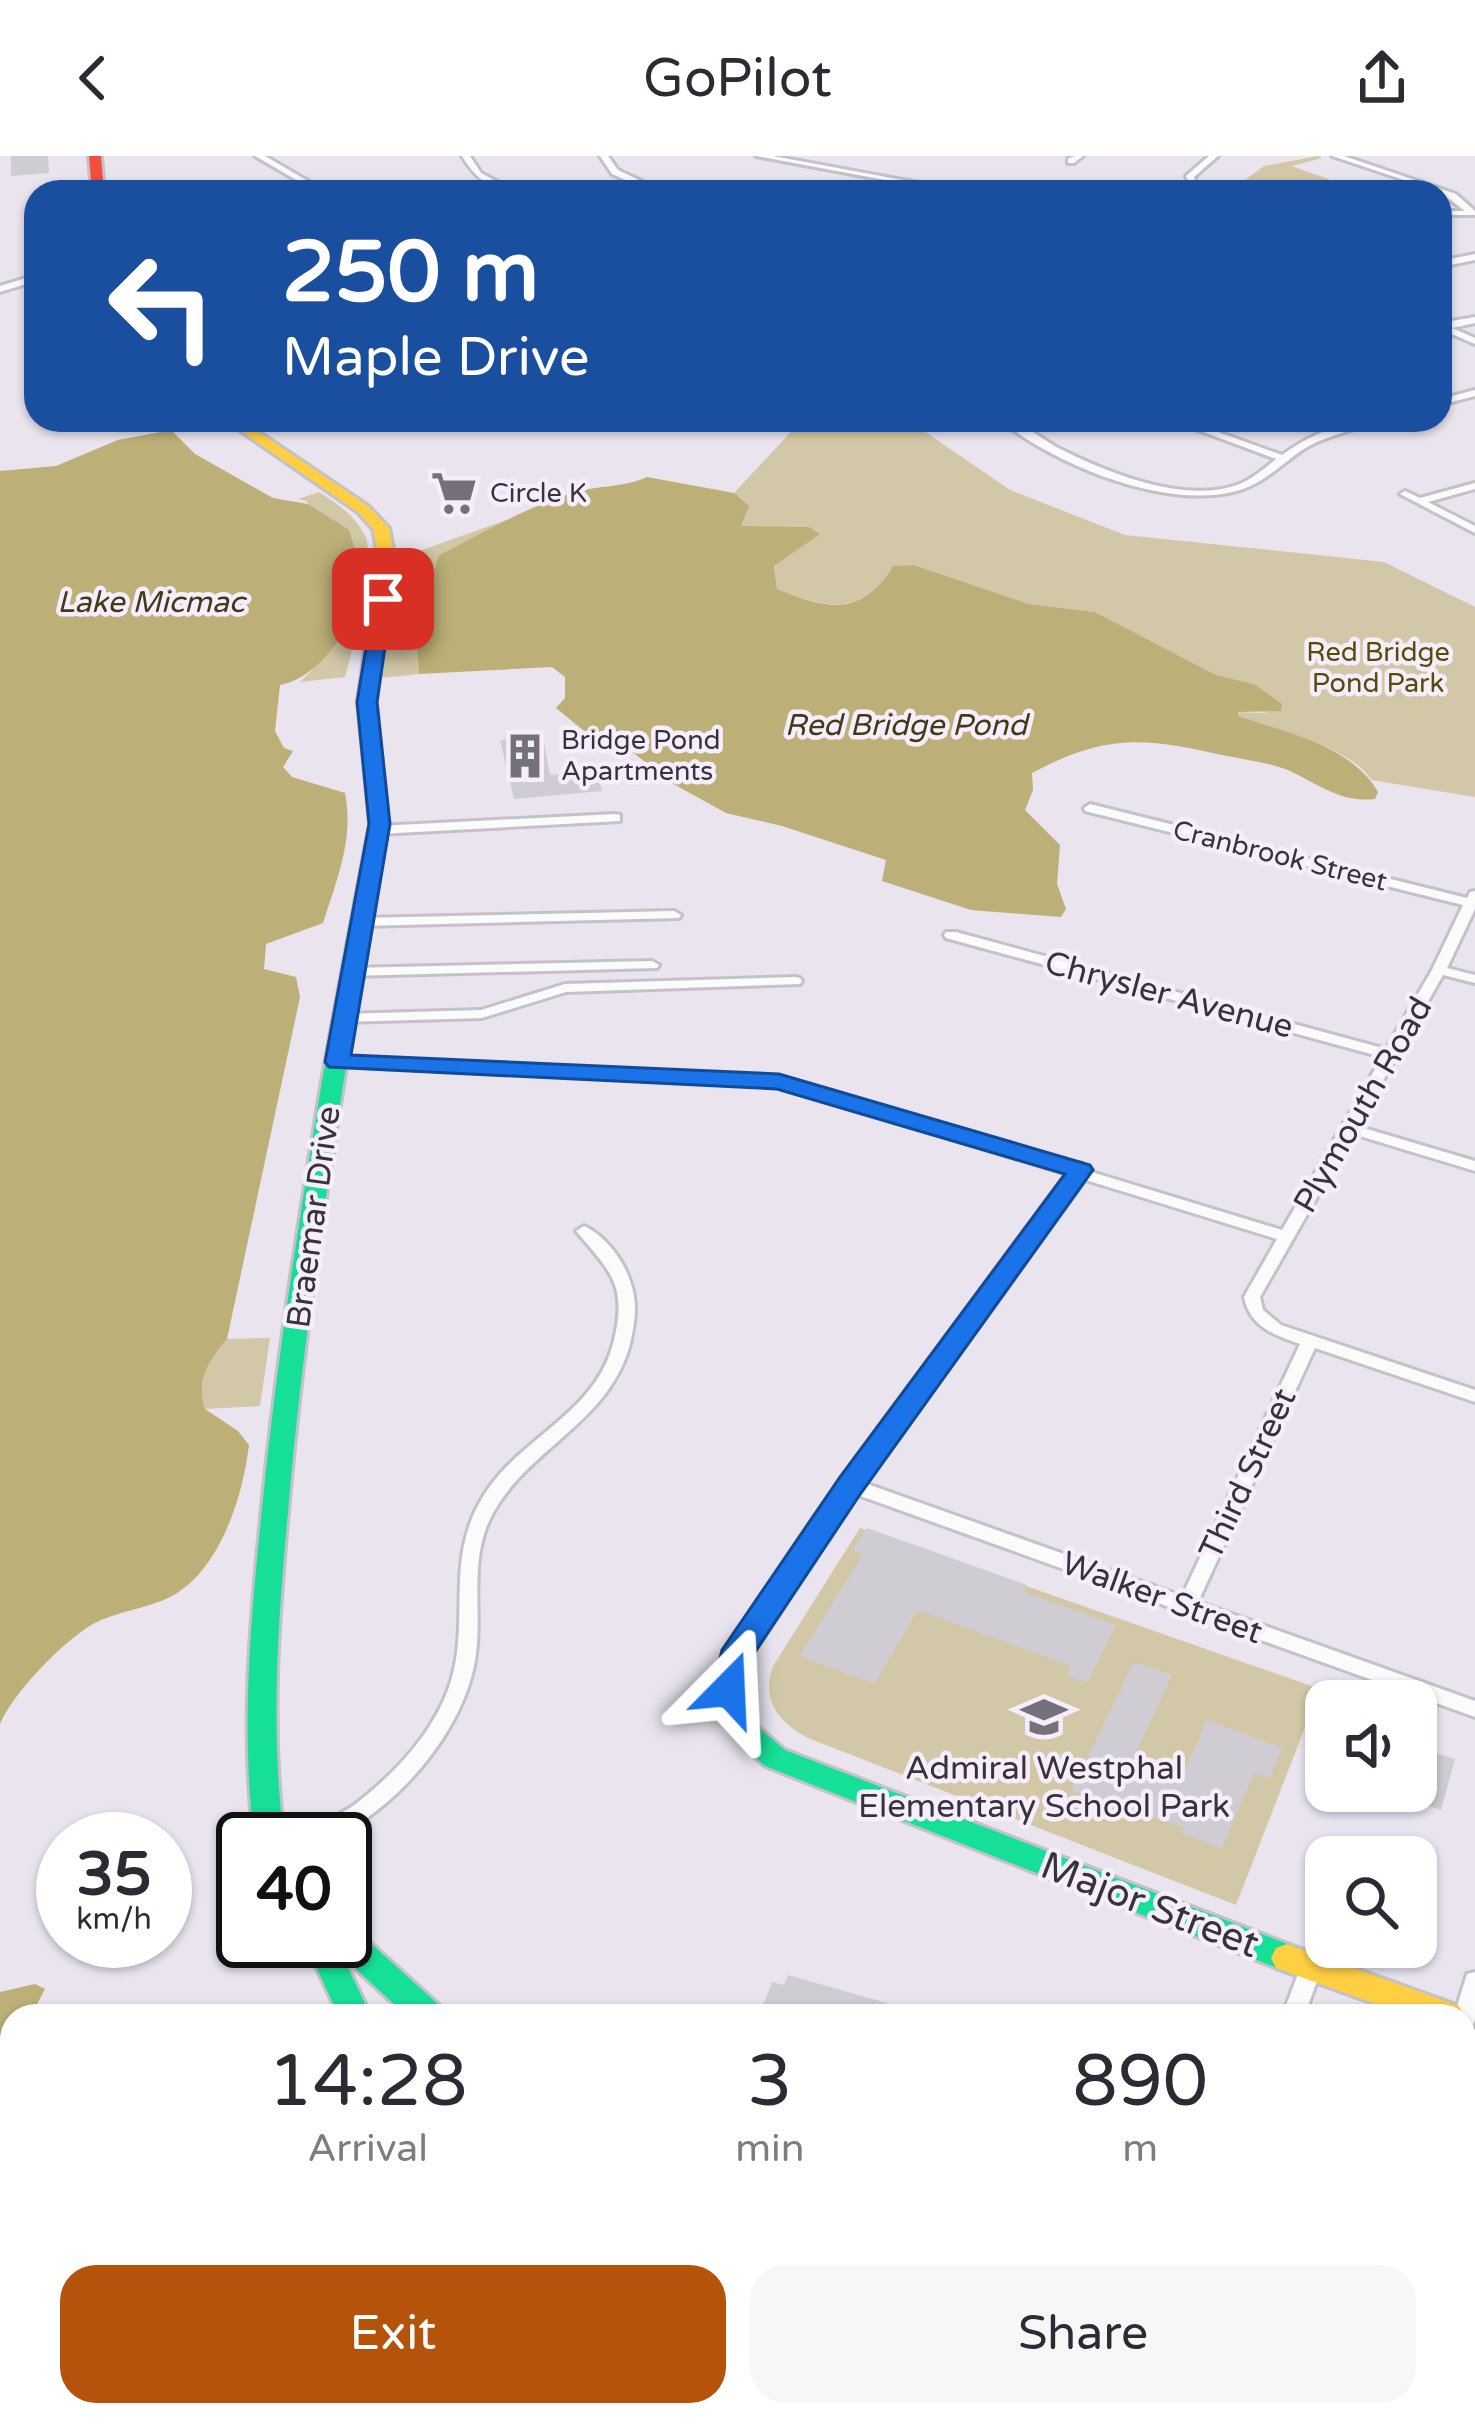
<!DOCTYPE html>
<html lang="en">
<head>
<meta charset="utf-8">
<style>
	body { margin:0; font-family:"Varela Round",sans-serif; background:#f7f7f7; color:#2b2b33; height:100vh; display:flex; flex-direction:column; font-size:45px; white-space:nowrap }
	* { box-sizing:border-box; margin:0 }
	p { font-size:39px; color:#7c7c81 }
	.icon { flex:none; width:66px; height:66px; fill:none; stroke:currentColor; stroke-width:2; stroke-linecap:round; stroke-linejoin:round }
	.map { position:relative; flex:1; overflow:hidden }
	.drawer { position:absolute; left:0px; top:1848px; width:1476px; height:423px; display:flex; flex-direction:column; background:#fff; border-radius:36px 36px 0 0; box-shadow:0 3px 9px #0004 }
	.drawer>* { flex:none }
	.banner { position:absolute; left:24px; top:24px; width:1428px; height:252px; border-radius:36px; box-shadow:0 3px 9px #0004; background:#1a4fa0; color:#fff; overflow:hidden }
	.buttons { position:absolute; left:1305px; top:1524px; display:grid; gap:24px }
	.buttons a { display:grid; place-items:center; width:132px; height:132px; border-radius:24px; background:#fff; box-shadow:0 3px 9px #0004; font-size:60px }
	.speed { position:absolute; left:36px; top:1656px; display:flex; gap:24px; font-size:60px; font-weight:700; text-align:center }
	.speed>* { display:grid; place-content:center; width:156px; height:156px; border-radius:50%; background:#fff; box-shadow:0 3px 9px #0004; line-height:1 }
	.speed small { font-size:30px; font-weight:400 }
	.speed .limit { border:6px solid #111; border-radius:18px; background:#fff; color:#111 }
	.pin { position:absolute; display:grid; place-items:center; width:102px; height:102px; color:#fff; margin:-51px; border-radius:24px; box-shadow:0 6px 18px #0006 }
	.me { position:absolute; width:132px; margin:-66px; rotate:21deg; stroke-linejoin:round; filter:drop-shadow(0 0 9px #0008) }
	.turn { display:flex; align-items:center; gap:42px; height:252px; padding:0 60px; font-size:54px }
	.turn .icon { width:156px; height:156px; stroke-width:2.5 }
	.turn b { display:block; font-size:84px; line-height:102px }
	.eta { display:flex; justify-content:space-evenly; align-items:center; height:204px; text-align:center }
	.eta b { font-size:72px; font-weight:600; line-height:84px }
	.cta { display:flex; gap:24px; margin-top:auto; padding:24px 60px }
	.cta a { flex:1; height:138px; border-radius:36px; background:#b45309; color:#fff; font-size:48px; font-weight:600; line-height:138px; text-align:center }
	.cta a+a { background:#f7f7f7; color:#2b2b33 }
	header { display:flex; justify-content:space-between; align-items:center; height:156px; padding:0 60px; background:#fff; font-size:54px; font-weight:600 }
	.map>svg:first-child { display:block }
	.green { fill:#d2c8a7 }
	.water { fill:#bcaf77 }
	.building { fill:#d0ccd4 }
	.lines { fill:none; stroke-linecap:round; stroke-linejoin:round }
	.street-casing { stroke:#c5c1c9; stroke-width:6 }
	.fast-casing { stroke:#c5c1c9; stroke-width:6 }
	.slow-casing { stroke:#c5c1c9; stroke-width:6 }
	.jam-casing { stroke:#c5c1c9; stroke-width:6 }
	.street { fill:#fcfbfc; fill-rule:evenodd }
	.fast { fill:#16e098; fill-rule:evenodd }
	.slow { fill:#ffcf43; fill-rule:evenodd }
	.jam { fill:#f24e42; fill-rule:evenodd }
	.route { fill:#1a73e8; stroke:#114b97; stroke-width:3 }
	.labels { text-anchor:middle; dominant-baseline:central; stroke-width:9; stroke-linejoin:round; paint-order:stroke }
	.far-poi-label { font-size:27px; fill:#37333b; stroke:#f6edfd; text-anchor:start }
	.far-park-label { font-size:27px; fill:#574b07; stroke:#f6edfd }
	.far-street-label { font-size:27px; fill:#37333b; stroke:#f6edfd }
	.far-water-label { font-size:30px; font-style:italic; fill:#413a15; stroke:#f6edfd }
	.street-label { font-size:33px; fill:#37333b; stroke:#f6edfd }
	.poi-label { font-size:33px; fill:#37333b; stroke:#f6edfd }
	.near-street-label { font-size:39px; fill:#37333b; stroke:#f6edfd }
</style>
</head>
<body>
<header><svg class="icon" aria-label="back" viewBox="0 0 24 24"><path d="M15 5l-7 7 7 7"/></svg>GoPilot<svg class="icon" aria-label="share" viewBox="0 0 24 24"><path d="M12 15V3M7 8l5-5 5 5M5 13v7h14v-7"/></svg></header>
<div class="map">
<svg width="1475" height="2270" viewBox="0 0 1475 2270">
	<rect width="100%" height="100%" fill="#e9e4ee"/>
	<path class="green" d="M1318 0 1322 2 1292 10 1364 36H1278L1245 24 1264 10Z
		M802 264H908L1010 334 1125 379 1384 406 1475 451V641L1371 624C1353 592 1273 572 1238 561L1236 556 1266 557 1254 528 1216 519 1095 456 1029 448 914 409 893 410C860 462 826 452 777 433L774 410 819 377 808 371 740 370 734 337Z
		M319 336C339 349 356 360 366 382 374 400 352 500 345 521L300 526C333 495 353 464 362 419L306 345 298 343Z
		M509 363 439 399 433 449 417 456 419 518 381 522 397 403Z
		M270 1182 260 1250 205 1253C196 1223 208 1205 227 1183Z
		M860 1372 1320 1533 1236 1749 808 1582C778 1566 761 1544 773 1510Z"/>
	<path class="water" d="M171 274 195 298 273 342 308 348 349 374C353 389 361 407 361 421 361 463 321 522 280 529L275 575 284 592 293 595 283 611 292 621 345 637C354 683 337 723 323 767L266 788 264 813 296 821 300 841 227 1183C208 1206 196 1223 205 1253L238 1275 249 1289C243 1339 221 1413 172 1440 147 1453 117 1455 93 1468 63 1485 13 1537 0 1568V315L56 310 118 284Z
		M647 321 734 337 749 350 741 370 809 371 820 378 774 410 777 433C826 453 861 462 893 410L914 409 1029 448 1095 456 1216 519 1254 528 1282 548 1281 555 1238 556V560C1287 577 1351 589 1378 636L1375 643C1342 647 1319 629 1290 615 1271 607 1247 604 1227 600 1146 582 1109 576 1032 617L1033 634 1025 654 1060 689 1057 728 1066 753 1061 761 971 754 882 725 886 704 782 670 726 657 670 626 630 594 594 583 556 552 565 542V521L552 511 419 518 415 459 433 449 430 429 439 399C482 377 525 352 572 337 597 329 623 332 647 321Z
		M35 1828 45 1833 31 1860H12V2259H151L144 2270H0V1836Z"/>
	<path class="building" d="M11 0H48L49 17 11 20Z
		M543 581 550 619 597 615 602 635 514 643 500 584Z
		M867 1372 1027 1429 1023 1436 1116 1469 1087 1527 1067 1519 1071 1510 918 1454 874 1528 800 1500 863 1398 853 1394Z
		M1134 1506 1172 1519 1135 1599 1184 1617 1207 1564 1282 1592 1270 1622 1254 1617 1222 1692 1181 1677 1184 1671 1071 1635Z
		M1416 1591 1455 1603 1441 1654 1416 1646Z
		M788 1819 915 1855V1860H759L772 1826 784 1829Z"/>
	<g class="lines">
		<g class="street-casing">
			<path id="street" d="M255 0H265L327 36H317Z
				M462 0H470L481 17 516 36C491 36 474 20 462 0Z
				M600 0H608L618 14 664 36H653L612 18Z
				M756 0H773L967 36H949Z
				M1074 0H1083L1074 7H1068V3Z
				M1209 0H1218L1194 21 1197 28 1210 36C1197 36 1191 32 1186 20Z
				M1332 0H1344L1456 38 1475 55V59H1440V55H1465L1440 36Z
				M1475 98V104L1440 111V105Z
				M36 119V125L0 136V130Z
				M1475 161V167L1452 172 1475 182V188L1440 173V167Z
				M1475 234V240L1440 249V243Z
				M267 264H283L247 275 242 272Z
				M1000 264C1020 264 1040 282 1058 292 1106 316 1183 348 1237 329 1251 324 1264 313 1276 303L1171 264H1185L1282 299C1310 279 1343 264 1378 264 1357 274 1331 278 1309 290 1286 303 1267 326 1240 334 1169 356 1055 309 1000 264Z
				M1475 327V333L1428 346 1475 370V377L1400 338 1405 335 1420 342Z
				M1090 648 1467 742 1470 736 1475 735V753L1447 812 1475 819V827L1443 819 1357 970 1475 1005V1015L1353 978 1260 1141 1263 1154 1281 1169 1475 1234V1246L1315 1192 1198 1446 1475 1545V1561L844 1334 841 1329 844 1324H856L1182 1440 1300 1188C1274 1179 1250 1171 1244 1141L1277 1083 778 929 337 910 330 906 337 902 779 921 1282 1074 1382 901 946 782 944 779 946 776H956L1386 893 1432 814 1463 749 1085 655 1084 652Z
				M615 658 620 659V665L378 678 372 674 378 670Z
				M674 755 681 759 679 762 362 770 355 766 362 762Z
				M652 805 659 809 657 812 350 820 343 816 350 812Z
				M795 821 800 822 802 825 800 828 566 836 482 862 343 866 336 862 343 858 481 854 565 828Z
				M584 1070C604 1079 623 1103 630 1125 638 1146 635 1166 630 1188 608 1270 523 1293 489 1365 468 1411 484 1462 474 1510 461 1571 414 1629 364 1664 354 1671 343 1681 332 1683 324 1685 313 1683 305 1683 316 1668 341 1659 357 1647 394 1618 431 1579 448 1534 473 1468 442 1406 484 1339 520 1281 594 1259 613 1188 628 1130 612 1117 576 1075Z
				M1311 1803 1319 1805 1322 1812 1304 1860H1282L1303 1805Z
				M1475 1816V1864L1472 1871 1464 1874V1860H1454L1467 1818Z
				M1464 2223 1475 2227V2252L1464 2248Z
				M1175 2259H1201L1199 2270H1173Z"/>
		</g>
		<g class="fast-casing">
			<path id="fast" d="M344 853 354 859C328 1024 302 1189 288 1356 278 1465 270 1573 284 1683H254C241 1575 250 1470 261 1362 275 1216 298 1070 322 925L334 859Z
				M1081 1007 1092 1014 859 1336 748 1505 745 1547 759 1572 785 1594 1298 1792 1303 1802 1298 1812 1287 1816 765 1610C730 1581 703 1542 724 1495L841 1322 1073 1009Z
				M345 1770 356 1774 440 1850 445 1860H407L343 1801 371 1860H339L304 1785H345Z
				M498 2259H582L586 2270H502Z
				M680 2259H719L723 2270H684Z"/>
		</g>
		<g class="slow-casing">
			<path id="slow" d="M225 264H241L368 350 389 372 394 398 376 546 388 668 354 859 344 865 334 859 370 668 358 546 378 398 373 373 358 356Z
				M1287 1788 1459 1850 1464 1860H1409L1276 1812 1271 1802 1276 1792Z
				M290 2259H328L332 2270H288Z"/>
		</g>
		<g class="jam-casing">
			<path id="jam" d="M89 0H101L104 36H92Z"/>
		</g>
		<use href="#street" class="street"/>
		<use href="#fast" class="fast"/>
		<use href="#slow" class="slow"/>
		<use href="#jam" class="jam"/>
	</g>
	<path class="route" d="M383 437 392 443 377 546 390 668 351 899 779 918 1090 1009 1093 1014 861 1337 749 1505 741 1542 729 1546 718 1542 713 1533 722 1494 840 1321 1065 1018 777 933 329 911 325 906 369 668 357 546 374 443Z"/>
	<defs>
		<g id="supermarket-bare" transform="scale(3.6)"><path d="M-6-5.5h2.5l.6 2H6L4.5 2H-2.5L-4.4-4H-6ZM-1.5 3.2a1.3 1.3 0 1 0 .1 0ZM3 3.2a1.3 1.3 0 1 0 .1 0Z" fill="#75717a" stroke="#f6edfd" stroke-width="2.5" paint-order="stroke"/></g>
		<g id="building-bare" transform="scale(3.6)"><path d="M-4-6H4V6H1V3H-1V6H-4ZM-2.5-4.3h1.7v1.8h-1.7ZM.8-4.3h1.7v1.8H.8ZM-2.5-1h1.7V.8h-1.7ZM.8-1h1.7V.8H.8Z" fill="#75717a" stroke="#f6edfd" stroke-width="2.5" paint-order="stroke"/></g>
		<g id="school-bare" transform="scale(3.6)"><path d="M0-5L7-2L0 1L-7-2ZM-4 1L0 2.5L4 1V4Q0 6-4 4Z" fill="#75717a" stroke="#f6edfd" stroke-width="2.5" paint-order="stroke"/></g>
	</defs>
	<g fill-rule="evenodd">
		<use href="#supermarket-bare" x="454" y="337"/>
		<use href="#building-bare" x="525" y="600"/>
		<use href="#school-bare" x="1044" y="1561"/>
	</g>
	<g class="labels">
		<g class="far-poi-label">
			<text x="490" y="337">Circle K</text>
			<text x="561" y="584">Bridge Pond<tspan x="561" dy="31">Apartments</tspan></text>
		</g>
		<g class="far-park-label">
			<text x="1378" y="496">Red Bridge<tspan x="1378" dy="31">Pond Park</tspan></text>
		</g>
		<g class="far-street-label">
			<text transform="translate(1280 700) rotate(14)">Cranbrook Street</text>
		</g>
		<g class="far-water-label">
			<text x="151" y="446">Lake Micmac</text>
			<text x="906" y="569">Red Bridge Pond</text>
		</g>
		<g class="street-label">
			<text transform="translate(1169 839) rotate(15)">Chrysler Avenue</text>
			<text transform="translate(1363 949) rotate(-60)">Plymouth Road</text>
			<text transform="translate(314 1061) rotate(-82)">Braemar Drive</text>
			<text transform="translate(1248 1318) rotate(-65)">Third Street</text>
			<text transform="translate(1162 1442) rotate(20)">Walker Street</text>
		</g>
		<g class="poi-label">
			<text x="1044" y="1612">Admiral Westphal<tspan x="1044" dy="38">Elementary School Park</tspan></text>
		</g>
		<g class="near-street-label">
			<text transform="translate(1150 1749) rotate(21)">Major Street</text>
		</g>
	</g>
</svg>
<div class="buttons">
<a><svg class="icon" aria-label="sound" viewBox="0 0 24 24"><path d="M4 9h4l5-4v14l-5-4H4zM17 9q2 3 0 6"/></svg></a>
<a><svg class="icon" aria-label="search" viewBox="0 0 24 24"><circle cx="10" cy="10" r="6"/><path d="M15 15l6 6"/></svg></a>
</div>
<div class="speed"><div>35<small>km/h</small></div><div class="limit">40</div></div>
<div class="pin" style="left:383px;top:443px;background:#d93025"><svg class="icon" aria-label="arrive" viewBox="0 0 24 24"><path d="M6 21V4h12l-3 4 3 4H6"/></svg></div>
<svg class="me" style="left:729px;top:1533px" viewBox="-20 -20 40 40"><path d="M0-17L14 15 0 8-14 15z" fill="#1a73e8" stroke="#fff" stroke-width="4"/></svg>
<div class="banner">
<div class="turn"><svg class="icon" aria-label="left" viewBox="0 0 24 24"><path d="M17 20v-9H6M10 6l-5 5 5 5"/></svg><div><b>250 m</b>Maple Drive</div></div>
</div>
<section class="drawer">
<div class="eta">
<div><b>14:28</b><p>Arrival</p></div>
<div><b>3</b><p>min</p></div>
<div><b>890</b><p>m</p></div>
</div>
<div class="cta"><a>Exit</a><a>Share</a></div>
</section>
</div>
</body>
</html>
